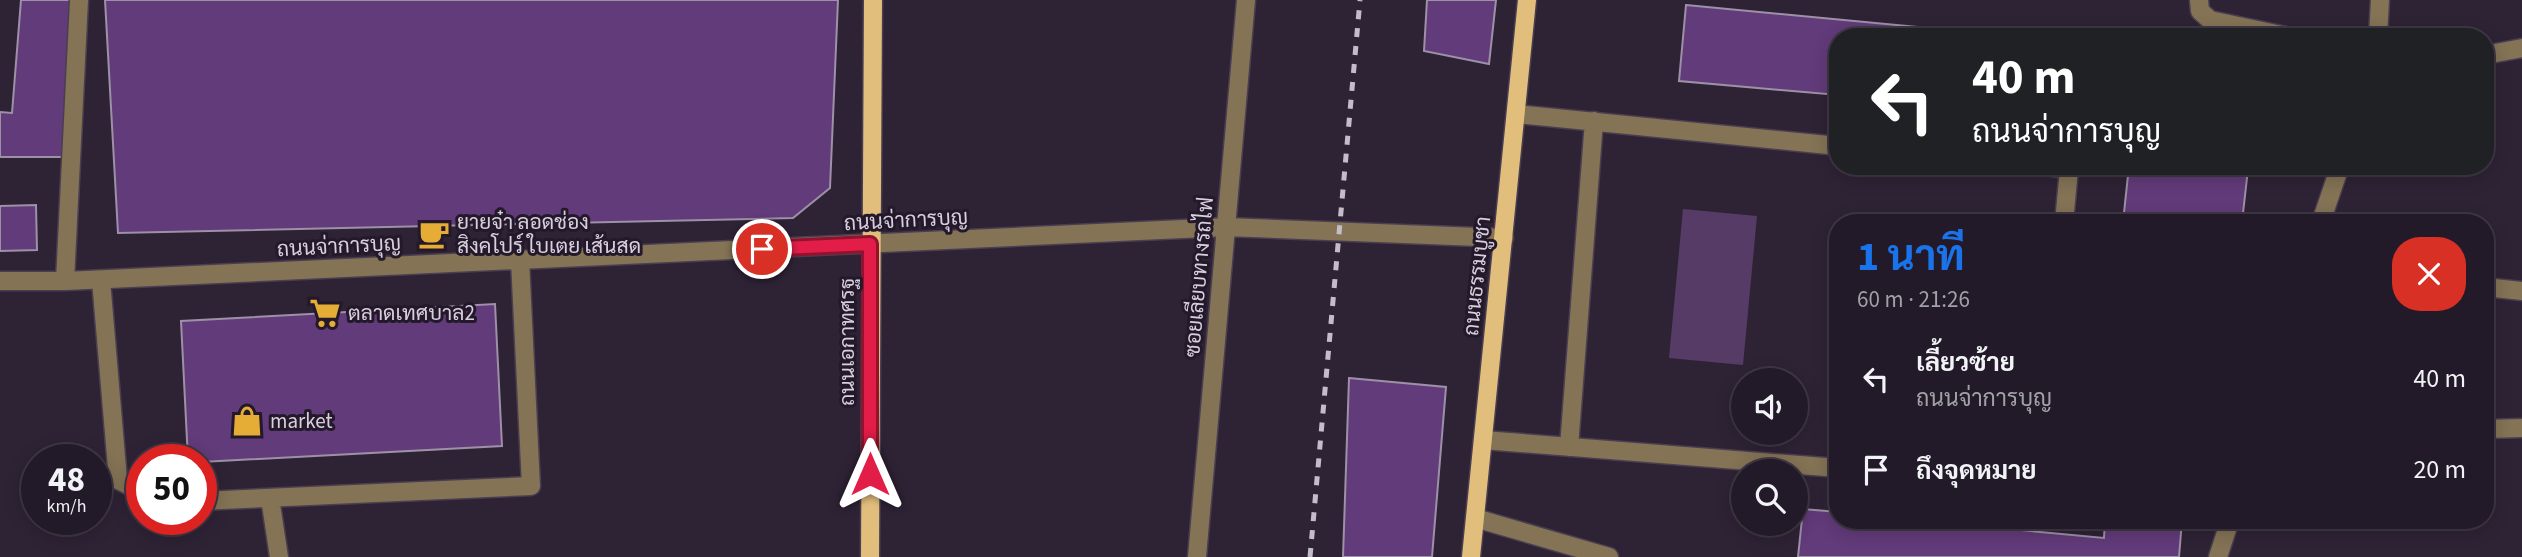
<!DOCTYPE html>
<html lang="th">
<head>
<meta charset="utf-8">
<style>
	body { margin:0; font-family:"Source Sans 3",Sarabun,sans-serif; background:#2e2734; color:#f1f3f6; height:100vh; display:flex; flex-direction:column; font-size:26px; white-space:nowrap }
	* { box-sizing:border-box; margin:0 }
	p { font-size:23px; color:#a2a1a8 }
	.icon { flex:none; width:38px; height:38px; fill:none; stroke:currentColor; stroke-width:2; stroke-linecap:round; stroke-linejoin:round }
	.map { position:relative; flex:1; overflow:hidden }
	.details { position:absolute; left:1829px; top:214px; width:665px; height:315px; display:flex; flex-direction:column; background:#221a28; border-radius:28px; box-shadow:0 4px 18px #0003,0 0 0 2px #3f3845 }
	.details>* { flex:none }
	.banner { position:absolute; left:1829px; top:28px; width:665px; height:147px; border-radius:28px; box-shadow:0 4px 18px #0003,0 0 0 2px #3f3845; background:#202124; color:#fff; overflow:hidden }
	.controls { position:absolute; left:1731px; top:368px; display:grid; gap:14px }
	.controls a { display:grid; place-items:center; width:77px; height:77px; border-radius:50%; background:#221a28; box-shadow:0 4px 18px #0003,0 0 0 2px #3f3845; font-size:35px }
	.speed { position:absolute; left:21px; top:444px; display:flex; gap:14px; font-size:35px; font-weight:700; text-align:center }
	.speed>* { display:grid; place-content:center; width:91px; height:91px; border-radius:50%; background:#221a28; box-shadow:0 4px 18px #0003,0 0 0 2px #3f3845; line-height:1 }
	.speed small { font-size:18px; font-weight:400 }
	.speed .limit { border:10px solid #d22; background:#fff; color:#111 }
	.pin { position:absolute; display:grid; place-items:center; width:60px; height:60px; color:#fff; margin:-30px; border:4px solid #fff; border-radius:50%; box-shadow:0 2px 7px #0007 }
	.me { position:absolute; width:77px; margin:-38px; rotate:0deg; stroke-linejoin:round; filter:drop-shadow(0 0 5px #0008) }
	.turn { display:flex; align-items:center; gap:24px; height:147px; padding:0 28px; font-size:32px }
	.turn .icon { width:91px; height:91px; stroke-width:2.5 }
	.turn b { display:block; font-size:49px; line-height:60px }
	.round { display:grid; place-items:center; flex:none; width:74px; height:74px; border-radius:28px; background:#2e2734 }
	.summary { display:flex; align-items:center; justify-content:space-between; height:119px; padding:0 28px }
	h1 { font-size:42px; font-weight:700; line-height:52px; color:#1a73e8 }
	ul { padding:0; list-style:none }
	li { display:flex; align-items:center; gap:21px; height:91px; padding:0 28px }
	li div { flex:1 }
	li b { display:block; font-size:26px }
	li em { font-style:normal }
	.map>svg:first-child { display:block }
	.green { fill:#553b66 }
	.building { fill:#623b7a; stroke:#9e90a7; stroke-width:2 }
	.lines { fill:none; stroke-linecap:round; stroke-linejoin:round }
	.minor-casing { stroke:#493f50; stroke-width:21 }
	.major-casing { stroke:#493f50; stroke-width:21 }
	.minor { stroke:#847355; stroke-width:18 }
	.major { stroke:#e2be7d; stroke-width:18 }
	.rail { stroke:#c3bcc9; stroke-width:5; stroke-dasharray:9 9; stroke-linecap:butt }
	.route-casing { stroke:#92132f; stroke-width:18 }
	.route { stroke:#e11d48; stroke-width:12 }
	.labels { text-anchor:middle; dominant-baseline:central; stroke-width:6; stroke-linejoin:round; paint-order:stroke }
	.street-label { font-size:21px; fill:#d7d0dc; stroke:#24192b }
	.poi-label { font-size:21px; fill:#d7d0dc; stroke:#24192b; text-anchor:start }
</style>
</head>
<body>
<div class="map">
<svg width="2522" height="557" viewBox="0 0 2522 557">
	<rect width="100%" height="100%" fill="#2e2335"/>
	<path class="green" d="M1683 209 1757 216 1743 365 1669 358Z"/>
	<path class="building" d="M21 0H74L67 157H0V112L12 113Z
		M105 0H838L830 188 793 218 118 233Z
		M1427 0H1496L1489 64 1424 51Z
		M1686 5 2023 37H1838V95L1679 81Z
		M2129 166 2248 169 2242 222H2123Z
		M2129 166 2248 169 2242 222H2123Z
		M36 205 37 250 0 251V206Z
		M495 304 502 446 201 462 188 460 181 321Z
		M1349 378 1446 387 1432 557H1343Z
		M1803 509 1838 512V520H1915L2104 538 2105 520H2182L2179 557H1798Z"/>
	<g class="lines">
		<g class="minor-casing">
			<path id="minor" d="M2199 0 2200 11 2210 20 2290 37
				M2378 37 2380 0
				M2485 55 2522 48
				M1516 114 1838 146
				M2045 166 2069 169 2064 222
				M2321 222 2340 166
				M101 280 118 480 142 492
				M0 281H65L1226 227 1504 238
				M65 281 79 0
				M2485 287 2522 291
				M2485 429 2522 428
				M1483 440 1838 468
				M1569 447 1594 121
				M270 498 279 557
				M201 501 531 486 520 260
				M1475 518 1609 557
				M1197 557 1246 0
				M2218 557 2230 520"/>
		</g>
		<g class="major-casing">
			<path id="major" d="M870 557 873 0
				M1471 557 1527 0"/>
		</g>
		<use href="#minor" class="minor"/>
		<use href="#major" class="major"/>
		<path class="rail" d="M1310 557 1360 0"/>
	</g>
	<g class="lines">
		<g class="route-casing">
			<path id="route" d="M762 249 870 244V474"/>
		</g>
		<use href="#route" class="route"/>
	</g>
	<defs>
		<g id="cafe-bare" transform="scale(2.415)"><path d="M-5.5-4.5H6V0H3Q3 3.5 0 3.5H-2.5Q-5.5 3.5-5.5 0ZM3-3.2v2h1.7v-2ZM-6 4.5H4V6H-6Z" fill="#e6ad36" stroke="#24192b" stroke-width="2.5" paint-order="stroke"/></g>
		<g id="supermarket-bare" transform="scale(2.415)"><path d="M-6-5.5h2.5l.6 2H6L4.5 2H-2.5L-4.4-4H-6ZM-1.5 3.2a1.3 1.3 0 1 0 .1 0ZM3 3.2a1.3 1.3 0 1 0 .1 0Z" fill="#e6ad36" stroke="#24192b" stroke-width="2.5" paint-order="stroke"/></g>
		<g id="shop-bare" transform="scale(2.415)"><path d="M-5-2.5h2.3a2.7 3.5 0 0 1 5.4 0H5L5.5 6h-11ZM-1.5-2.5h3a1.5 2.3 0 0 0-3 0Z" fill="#e6ad36" stroke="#24192b" stroke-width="2.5" paint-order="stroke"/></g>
	</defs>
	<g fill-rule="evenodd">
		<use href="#cafe-bare" x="434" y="234"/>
		<use href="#supermarket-bare" x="325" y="313"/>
		<use href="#shop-bare" x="247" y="421"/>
	</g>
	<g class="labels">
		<g class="street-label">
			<text transform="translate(906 220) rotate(-3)">ถนนจ่าการบุญ</text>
			<text transform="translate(339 246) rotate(-3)">ถนนจ่าการบุญ</text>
			<text transform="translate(1477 276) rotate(-84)">ถนนธรรมบูชา</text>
			<text transform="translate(1199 277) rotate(-85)">ซอยเลียบทางรถไฟ</text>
			<text transform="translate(847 342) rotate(-90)">ถนนเอกาทศรฐ</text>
		</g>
		<g class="poi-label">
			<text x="457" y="222">ยายจ๋า ลอดช่อง<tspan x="457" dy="24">สิงคโปร์ ใบเตย เส้นสด</tspan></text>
			<text x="348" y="313">ตลาดเทศบาล2</text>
			<text x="270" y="421">market</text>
		</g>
	</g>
</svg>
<div class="controls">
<a><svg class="icon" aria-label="sound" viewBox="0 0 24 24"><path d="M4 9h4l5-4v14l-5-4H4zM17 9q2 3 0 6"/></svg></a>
<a><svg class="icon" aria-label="search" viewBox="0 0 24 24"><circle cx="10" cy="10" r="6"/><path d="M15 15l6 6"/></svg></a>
</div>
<div class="speed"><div>48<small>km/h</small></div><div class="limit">50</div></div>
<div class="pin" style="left:762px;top:249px;background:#d93025"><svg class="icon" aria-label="arrive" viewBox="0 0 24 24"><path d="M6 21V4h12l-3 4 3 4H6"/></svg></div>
<svg class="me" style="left:870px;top:474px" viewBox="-20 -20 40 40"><path d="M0-17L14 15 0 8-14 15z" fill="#e11d48" stroke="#fff" stroke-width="4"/></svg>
<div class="banner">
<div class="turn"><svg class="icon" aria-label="left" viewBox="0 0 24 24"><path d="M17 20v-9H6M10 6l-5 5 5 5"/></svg><div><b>40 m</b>ถนนจ่าการบุญ</div></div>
</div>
<section class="details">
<div class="summary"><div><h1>1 นาที</h1><p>60 m · 21:26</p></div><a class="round" style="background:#d93025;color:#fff"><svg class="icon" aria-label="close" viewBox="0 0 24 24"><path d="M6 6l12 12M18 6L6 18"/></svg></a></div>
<ul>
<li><svg class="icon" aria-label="left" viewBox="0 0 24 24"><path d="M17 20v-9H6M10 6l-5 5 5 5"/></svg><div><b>เลี้ยวซ้าย</b><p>ถนนจ่าการบุญ</p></div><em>40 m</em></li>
<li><svg class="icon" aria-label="arrive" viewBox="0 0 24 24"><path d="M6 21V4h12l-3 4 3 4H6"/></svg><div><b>ถึงจุดหมาย</b></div><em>20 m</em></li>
</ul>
</section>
</div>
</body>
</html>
